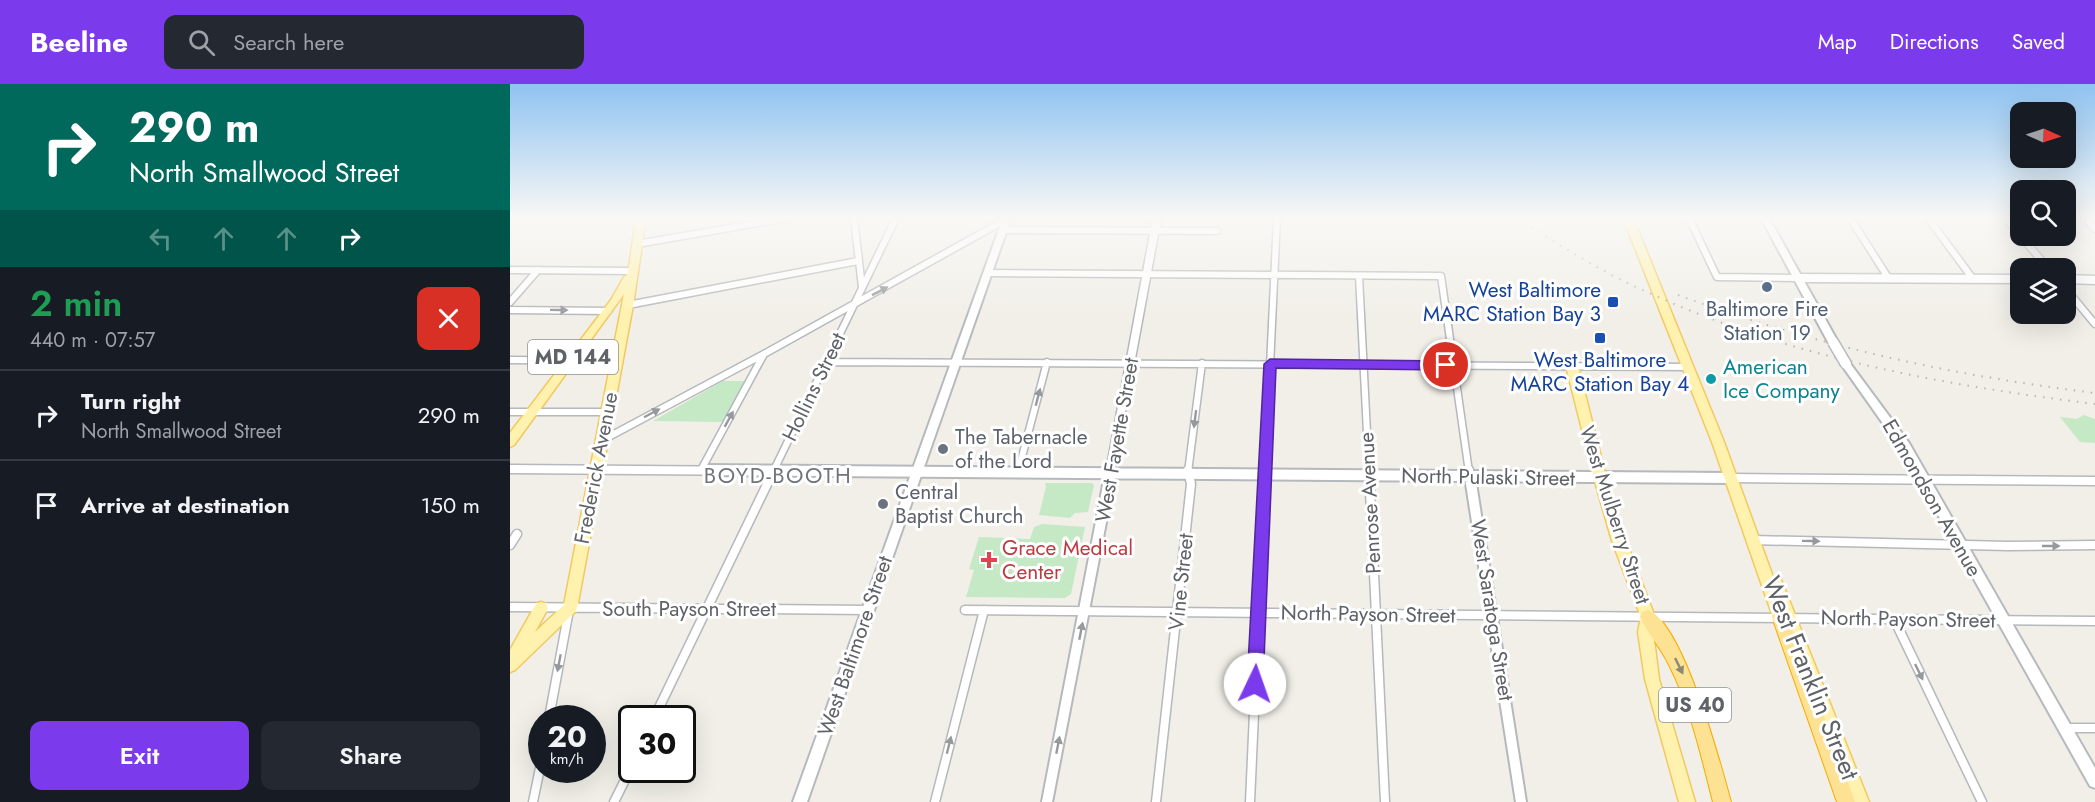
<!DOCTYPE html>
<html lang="en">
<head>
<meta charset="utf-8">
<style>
	body { margin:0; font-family:Jost,sans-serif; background:#242831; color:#f1f3f6; height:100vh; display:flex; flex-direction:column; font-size:22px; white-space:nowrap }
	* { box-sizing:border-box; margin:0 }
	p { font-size:20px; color:#9ea1a6 }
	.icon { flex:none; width:33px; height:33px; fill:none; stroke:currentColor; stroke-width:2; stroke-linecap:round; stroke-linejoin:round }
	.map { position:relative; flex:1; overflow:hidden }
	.side { display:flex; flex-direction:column; background:#171b24; width:510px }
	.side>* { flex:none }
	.top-card { background:#00695c; color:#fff; overflow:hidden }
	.needle { width:39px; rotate:93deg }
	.buttons { position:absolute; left:1500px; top:18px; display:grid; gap:12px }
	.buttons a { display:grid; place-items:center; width:66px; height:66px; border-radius:12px; background:#171b24; box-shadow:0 6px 24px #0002; font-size:30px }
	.speed { position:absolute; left:18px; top:621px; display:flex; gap:12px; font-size:30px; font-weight:700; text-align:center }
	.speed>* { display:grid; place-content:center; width:78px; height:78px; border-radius:50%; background:#171b24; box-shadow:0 6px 24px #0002; line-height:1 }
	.speed small { font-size:15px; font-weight:400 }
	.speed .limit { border:3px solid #111; border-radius:9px; background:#fff; color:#111 }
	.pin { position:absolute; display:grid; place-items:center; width:51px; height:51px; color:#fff; margin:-26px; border:3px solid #fff; border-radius:50%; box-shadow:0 2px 6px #0007 }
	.me { position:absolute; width:66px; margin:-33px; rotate:3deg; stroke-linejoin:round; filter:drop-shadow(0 0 4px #0008) }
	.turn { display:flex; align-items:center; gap:21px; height:126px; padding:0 30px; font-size:27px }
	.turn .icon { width:78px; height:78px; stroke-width:2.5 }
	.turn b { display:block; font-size:42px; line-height:51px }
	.lanes { display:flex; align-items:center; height:57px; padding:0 30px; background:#0003; justify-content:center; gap:30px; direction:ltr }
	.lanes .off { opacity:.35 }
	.round { display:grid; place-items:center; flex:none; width:63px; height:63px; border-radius:12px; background:#242831 }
	.headline { display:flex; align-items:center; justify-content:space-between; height:102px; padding:0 30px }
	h1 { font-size:36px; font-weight:600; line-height:45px; color:#1e9e55 }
	.action { display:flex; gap:12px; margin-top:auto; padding:12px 30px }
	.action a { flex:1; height:69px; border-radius:12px; background:#7c3aed; color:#fff; font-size:24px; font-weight:600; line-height:69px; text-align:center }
	.action a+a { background:#242831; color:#f1f3f6 }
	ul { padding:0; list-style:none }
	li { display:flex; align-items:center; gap:18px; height:90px; padding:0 30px; border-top:2px solid #363941 }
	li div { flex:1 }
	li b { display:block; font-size:22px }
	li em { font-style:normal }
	header { display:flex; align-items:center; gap:36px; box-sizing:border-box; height:84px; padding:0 30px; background:#7c3aed; color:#fff }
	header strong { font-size:28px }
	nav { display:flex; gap:33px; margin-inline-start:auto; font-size:21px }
	.search { width:420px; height:54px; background:#242831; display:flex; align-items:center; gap:15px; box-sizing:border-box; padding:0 21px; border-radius:12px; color:#9ea1a6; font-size:22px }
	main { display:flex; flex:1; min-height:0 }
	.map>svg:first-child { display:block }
	.green { fill:#c5e8c5 }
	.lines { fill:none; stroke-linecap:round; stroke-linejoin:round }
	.minor-far1-casing { stroke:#b5b8bc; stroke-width:9 }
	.minor-casing { stroke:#b5b8bc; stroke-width:11 }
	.tertiary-far1-casing { stroke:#b5b8bc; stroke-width:11 }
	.tertiary-casing { stroke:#b5b8bc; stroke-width:14 }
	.secondary-casing { stroke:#b6babf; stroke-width:4 }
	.primary-casing { stroke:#f2c960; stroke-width:3 }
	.motorway-casing { stroke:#f9ab00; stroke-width:2 }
	.minor-far1 { stroke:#fff; stroke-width:6 }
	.minor { stroke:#fff; stroke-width:8 }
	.tertiary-far1 { stroke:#fff; stroke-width:8 }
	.tertiary { stroke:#fff; stroke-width:10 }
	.secondary { fill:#fff; fill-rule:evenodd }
	.primary { fill:#fff2af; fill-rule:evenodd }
	.motorway { fill:#fde293; fill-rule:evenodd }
	.rail { stroke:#b6b7b8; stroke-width:2; stroke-dasharray:1.5 7; stroke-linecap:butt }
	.secondary-bridge-casing { stroke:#b6babf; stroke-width:13; stroke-linecap:butt }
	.secondary-bridge { stroke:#fff; stroke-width:10 }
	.oneway { fill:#979a9d }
	.oneway2 { fill:#8e8975 }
	.route { fill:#7c3aed; stroke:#51269a; stroke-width:1.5 }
	.service-dot { fill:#5c6f8a; stroke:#fff; stroke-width:2 }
	.transit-dot { fill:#1a4fb4; stroke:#fff; stroke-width:2 }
	.culture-dot { fill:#0f9aa8; stroke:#fff; stroke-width:2 }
	.worship-dot { fill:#6b7280; stroke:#fff; stroke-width:2 }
	.health-dot { fill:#e0444e; stroke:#fff; stroke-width:2 }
	.labels { text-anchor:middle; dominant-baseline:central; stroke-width:6; stroke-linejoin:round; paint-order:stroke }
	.shield { fill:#fff; stroke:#8f9295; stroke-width:1.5 }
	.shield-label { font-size:20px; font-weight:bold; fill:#5f6368 }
	.transit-label { font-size:21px; fill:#164399; stroke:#fff; text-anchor:end }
	.service-label { font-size:21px; fill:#4e5e75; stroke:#fff }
	.culture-label { font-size:21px; fill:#0d838f; stroke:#fff; text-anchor:start }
	.street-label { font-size:21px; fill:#5f6368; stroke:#fff }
	.worship-label { font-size:21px; fill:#5b616d; stroke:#fff; text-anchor:start }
	.health-label { font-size:21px; fill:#be3a42; stroke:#fff; text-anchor:start }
	.neighbourhood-label { font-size:22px; letter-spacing:1.5px; fill:#70757a; stroke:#fff }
	.near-street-label { font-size:26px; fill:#5f6368; stroke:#fff }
</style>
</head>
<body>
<header>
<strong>Beeline</strong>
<div class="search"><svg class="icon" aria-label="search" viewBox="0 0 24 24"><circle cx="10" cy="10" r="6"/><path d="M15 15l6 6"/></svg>Search here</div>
<nav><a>Map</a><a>Directions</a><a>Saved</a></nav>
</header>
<main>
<section class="side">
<div class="top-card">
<div class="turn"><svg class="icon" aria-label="right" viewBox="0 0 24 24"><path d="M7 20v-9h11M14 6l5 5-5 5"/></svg><div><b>290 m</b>North Smallwood Street</div></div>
<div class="lanes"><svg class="icon off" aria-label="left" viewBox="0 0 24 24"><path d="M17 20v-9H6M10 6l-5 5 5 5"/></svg><svg class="icon off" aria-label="ahead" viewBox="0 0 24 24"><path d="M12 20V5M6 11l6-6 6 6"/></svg><svg class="icon off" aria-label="ahead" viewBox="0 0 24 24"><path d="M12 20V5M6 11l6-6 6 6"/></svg><svg class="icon" aria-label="right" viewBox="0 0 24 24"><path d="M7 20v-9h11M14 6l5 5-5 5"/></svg></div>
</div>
<div class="headline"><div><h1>2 min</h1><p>440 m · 07:57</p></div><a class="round" style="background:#d93025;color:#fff"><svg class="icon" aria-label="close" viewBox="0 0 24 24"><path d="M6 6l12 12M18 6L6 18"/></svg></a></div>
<ul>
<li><svg class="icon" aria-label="right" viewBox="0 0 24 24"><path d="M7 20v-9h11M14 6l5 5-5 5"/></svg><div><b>Turn right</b><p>North Smallwood Street</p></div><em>290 m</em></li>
<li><svg class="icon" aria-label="arrive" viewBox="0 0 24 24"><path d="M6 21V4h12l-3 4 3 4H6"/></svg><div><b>Arrive at destination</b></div><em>150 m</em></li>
</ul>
<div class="action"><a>Exit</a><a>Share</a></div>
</section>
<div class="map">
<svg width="1585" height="718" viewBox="0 0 1585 718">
	<rect width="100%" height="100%" fill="#f1efe8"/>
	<path class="green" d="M213 297H236L213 338 143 337Z
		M1574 331 1585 335V359L1570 358 1550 333 1567 335Z
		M535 399H582L584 401 578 428 565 429 560 434 529 431 536 403Z
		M532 440 575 443 561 510 555 514 456 513 464 486 459 485 469 453 520 455 524 443Z"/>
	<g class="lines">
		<g class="minor-far1-casing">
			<path id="minor-far1" d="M344 134 352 203
				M1179 134 1207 193 1288 194
				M1340 134 1379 195
				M1418 134 1463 195
				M1495 134 1538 184
				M1575 134 1585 145
				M492 146 707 147
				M127 160 277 134
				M0 186 123 187
				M477 189 931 192 959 388
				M849 192 859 388
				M1556 205 1585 240
				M0 218 28 186
				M118 221 348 177
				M0 226 98 227
				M0 276 106 277
				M316 278 1179 283
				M0 328H96
				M91 357 254 270 497 135
				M191 386 254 270
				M263 388 386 134
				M508 388 537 278
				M678 388 692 279
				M755 388 767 134"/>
		</g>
		<g class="minor-casing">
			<path id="minor" d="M859 386 875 718
				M959 386 960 393
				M1221 394 1585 397
				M1243 456 1498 462 1585 461
				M0 461 7 450
				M0 523 358 526
				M455 526 1585 537
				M1384 535 1472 718
				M39 634 59 526
				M144 634 264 386
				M1555 644H1585
				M23 718 32 674
				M104 718 122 682
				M425 718 474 526
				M646 718 681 400 678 386
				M740 718 755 386"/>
		</g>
		<g class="tertiary-far1-casing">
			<path id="tertiary-far1" d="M1288 194 1510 195
				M1556 195 1585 196
				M0 385 399 388
				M600 388 647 134"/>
		</g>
		<g class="tertiary-casing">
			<path id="tertiary" d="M196 386 1221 394
				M960 393 1011 718
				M537 718 601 386"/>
		</g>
		<g class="secondary-casing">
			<path id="secondary" d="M493 134H501L297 718H283Z
				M1251 134H1259L1328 258 1326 260 1323 261 1318 258Z
				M1336 277 1339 278 1399 359 1585 684V704L1580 702 1391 365 1331 280Z"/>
		</g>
		<g class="primary-casing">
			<path id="primary" d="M126 134H136L123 221 67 524 65 528 5 586 0 588V566L26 520 31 518 36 520 38 524 25 548 54 521 114 210 4 361 0 363V349L101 216 114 193 118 190Z
				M1113 134H1123L1214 358 1263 493 1270 494 1272 498 1359 718H1343L1274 538 1270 539 1265 537 1263 533 1202 358Z
				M1062 278 1068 282 1098 401 1116 457 1145 533 1143 548 1149 595 1185 718H1169L1135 595 1128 548 1131 533 1102 457 1086 401 1056 282Z"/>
		</g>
		<g class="motorway-casing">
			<path id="motorway" d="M1138 526C1173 539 1211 681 1221 718H1203C1191 672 1181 624 1159 581 1151 564 1138 550 1130 533L1132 528Z
				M1270 526 1276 528 1278 533 1345 718H1327L1262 533 1264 528Z"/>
		</g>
		<use href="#minor-far1" class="minor-far1"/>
		<use href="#minor" class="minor"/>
		<use href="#tertiary-far1" class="tertiary-far1"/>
		<use href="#tertiary" class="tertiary"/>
		<use href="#secondary" class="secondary"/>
		<use href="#primary" class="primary"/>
		<use href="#motorway" class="motorway"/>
		<path class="rail" d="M1007 134C1049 161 1091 188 1137 208 1278 273 1432 301 1585 320
			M1168 211C1307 262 1439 291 1585 309"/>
		<g class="secondary-bridge-casing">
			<path id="secondary-bridge" d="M1323 258 1336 280"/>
		</g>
		<use href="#secondary-bridge" class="secondary-bridge"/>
	</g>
	<defs><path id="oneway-solid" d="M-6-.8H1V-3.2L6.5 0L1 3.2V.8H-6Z" transform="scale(1.5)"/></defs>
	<g class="oneway">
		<use href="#oneway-solid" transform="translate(370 207) rotate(-27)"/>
		<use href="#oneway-solid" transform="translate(49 226) rotate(1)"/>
		<use href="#oneway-solid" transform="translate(528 313) rotate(-75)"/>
		<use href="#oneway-solid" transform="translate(142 329) rotate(-28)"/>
		<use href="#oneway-solid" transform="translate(219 335) rotate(-61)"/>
		<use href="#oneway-solid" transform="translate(685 335) rotate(97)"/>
		<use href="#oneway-solid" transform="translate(1301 457) rotate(1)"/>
		<use href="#oneway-solid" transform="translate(1541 462)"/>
		<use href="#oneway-solid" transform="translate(571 547) rotate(-79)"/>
		<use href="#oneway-solid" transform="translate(49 579) rotate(101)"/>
		<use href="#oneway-solid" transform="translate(1409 588) rotate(64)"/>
		<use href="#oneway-solid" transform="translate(439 661) rotate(-76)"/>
		<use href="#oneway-solid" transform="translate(548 661) rotate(-79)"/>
	</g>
	<use class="oneway2" href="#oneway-solid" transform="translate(1169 582) rotate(64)"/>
	<linearGradient id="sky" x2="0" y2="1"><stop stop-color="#8fc3f1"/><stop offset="0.57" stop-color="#f9f8f5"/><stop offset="1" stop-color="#f9f8f5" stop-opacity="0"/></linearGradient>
	<rect width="1585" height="235" fill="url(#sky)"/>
	<path class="route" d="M760 275 936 277 942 281 936 286 766 284 753 600 751 606 745 608 739 606 737 600 754 280Z"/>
	<circle class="service-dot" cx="1257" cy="203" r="6"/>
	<g class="transit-dot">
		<rect x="1097" y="212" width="12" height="12" rx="3"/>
		<rect x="1084" y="248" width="12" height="12" rx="3"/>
	</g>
	<circle class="culture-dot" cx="1201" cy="295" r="6"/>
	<g class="worship-dot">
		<circle cx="433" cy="365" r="6"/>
		<circle cx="373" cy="420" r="6"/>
	</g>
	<path class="health-dot" d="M476 467h6v6h6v6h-6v6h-6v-6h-6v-6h6z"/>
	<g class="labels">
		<g class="shield">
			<rect x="18" y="256" width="90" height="34" rx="4.5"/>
			<rect x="1149" y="604" width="72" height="34" rx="4.5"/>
		</g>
		<g class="shield-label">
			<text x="63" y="273">MD 144</text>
			<text x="1185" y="621">US 40</text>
		</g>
		<g class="transit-label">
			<text x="1091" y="206">West Baltimore<tspan x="1091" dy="24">MARC Station Bay 3</tspan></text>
			<text x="1090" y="276" text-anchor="middle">West Baltimore<tspan x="1090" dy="24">MARC Station Bay 4</tspan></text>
		</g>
		<g class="service-label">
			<text x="1257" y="225">Baltimore Fire<tspan x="1257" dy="24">Station 19</tspan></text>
		</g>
		<g class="culture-label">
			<text x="1213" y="283">American<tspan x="1213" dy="24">Ice Company</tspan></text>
		</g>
		<g class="street-label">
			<text transform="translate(304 303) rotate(-64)">Hollins Street</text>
			<text transform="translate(607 356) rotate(-80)">West Fayette Street</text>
			<text transform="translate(86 384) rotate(-79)">Frederick Avenue</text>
			<text transform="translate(978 393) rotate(1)">North Pulaski Street</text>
			<text transform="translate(1422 414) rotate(60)">Edmondson Avenue</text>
			<text transform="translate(860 419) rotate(-93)">Penrose Avenue</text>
			<text transform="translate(1105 431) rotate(72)">West Mulberry Street</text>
			<text transform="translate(671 498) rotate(-84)">Vine Street</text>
			<text x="179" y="525">South Payson Street</text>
			<text transform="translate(982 526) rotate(81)">West Saratoga Street</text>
			<text transform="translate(858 530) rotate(1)">North Payson Street</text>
			<text transform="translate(1398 535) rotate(1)">North Payson Street</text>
			<text transform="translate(345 562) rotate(-71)">West Baltimore Street</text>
		</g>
		<g class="worship-label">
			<text x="445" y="353">The Tabernacle<tspan x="445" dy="24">of the Lord</tspan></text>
			<text x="385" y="408">Central<tspan x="385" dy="24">Baptist Church</tspan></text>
		</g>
		<g class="health-label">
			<text x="492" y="464">Grace Medical<tspan x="492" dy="24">Center</tspan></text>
		</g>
		<g class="neighbourhood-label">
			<text x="268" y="391">BOYD-BOOTH</text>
		</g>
		<g class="near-street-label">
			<text transform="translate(1301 594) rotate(68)">West Franklin Street</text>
		</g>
	</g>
</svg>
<div class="buttons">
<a><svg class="needle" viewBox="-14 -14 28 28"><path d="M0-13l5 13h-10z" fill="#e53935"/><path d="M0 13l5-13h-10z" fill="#9ea1a6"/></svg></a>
<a><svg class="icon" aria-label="search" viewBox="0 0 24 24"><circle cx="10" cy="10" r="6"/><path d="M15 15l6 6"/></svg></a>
<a><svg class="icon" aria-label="layers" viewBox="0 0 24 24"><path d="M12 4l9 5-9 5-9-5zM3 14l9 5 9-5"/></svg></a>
</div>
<div class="speed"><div>20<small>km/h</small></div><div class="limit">30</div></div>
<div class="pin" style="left:936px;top:281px;background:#d93025"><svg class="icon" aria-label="arrive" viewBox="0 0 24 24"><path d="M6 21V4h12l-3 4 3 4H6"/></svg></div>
<svg class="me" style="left:745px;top:600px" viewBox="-20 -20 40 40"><circle r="19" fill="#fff"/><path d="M0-13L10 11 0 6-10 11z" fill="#7c3aed"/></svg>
</div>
</main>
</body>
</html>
